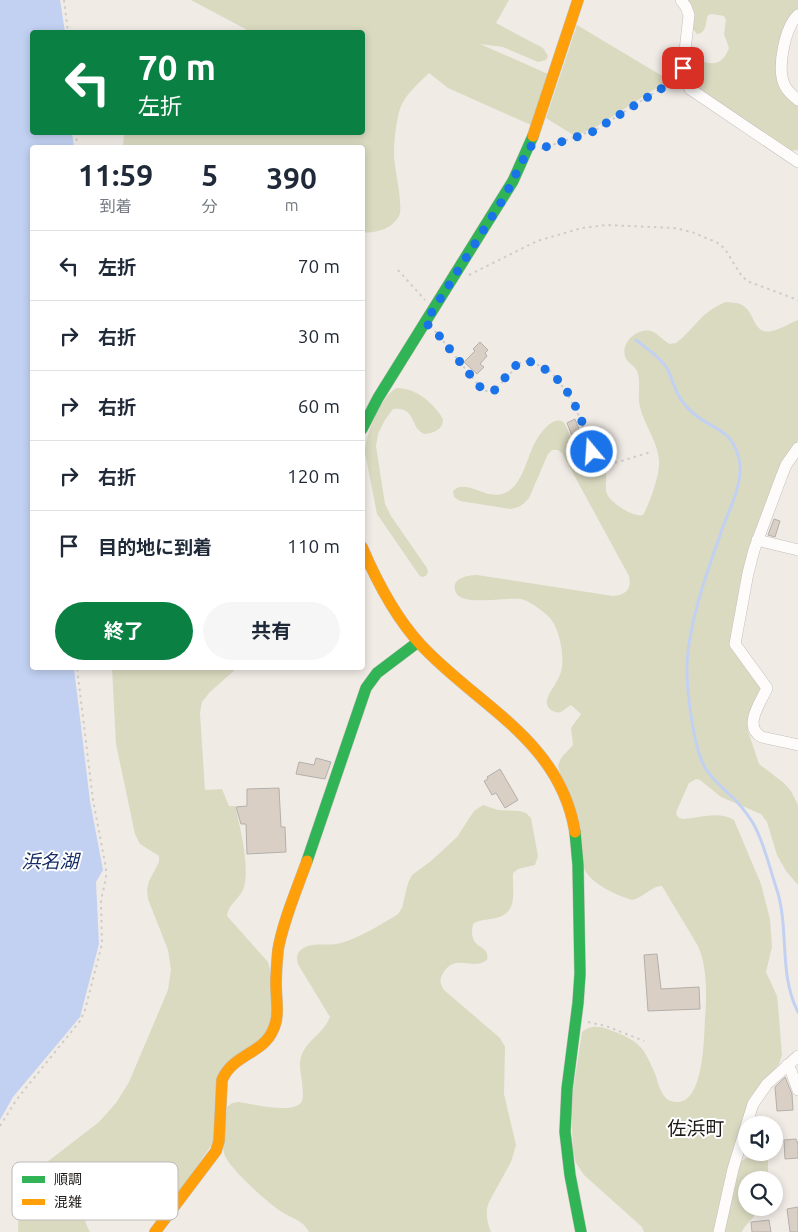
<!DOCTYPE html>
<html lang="ja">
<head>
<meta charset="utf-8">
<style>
	body { margin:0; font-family:Ubuntu,"Noto Sans JP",sans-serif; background:#f6f6f7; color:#1f2937; height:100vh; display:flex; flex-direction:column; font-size:19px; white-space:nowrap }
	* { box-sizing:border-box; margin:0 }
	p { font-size:16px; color:#747a83 }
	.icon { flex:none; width:28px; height:28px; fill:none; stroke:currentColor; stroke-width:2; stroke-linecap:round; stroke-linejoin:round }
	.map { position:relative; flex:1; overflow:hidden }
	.sheet { position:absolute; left:30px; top:145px; width:335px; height:525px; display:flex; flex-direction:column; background:#fff; border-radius:5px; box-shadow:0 2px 8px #0003 }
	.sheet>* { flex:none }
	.banner { position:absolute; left:30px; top:30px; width:335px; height:105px; border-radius:5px; box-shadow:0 2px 8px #0003; background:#0b8043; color:#fff; overflow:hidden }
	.controls { position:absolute; left:738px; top:1116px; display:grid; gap:10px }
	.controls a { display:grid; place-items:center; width:45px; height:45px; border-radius:50%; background:#fff; box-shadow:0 2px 8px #0003; font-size:25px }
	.pin { position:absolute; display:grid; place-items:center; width:42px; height:42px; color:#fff; margin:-21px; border-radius:10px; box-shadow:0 2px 8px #0006 }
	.me { position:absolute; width:55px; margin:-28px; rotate:342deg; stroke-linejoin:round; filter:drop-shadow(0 0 4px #0008) }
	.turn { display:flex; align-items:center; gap:18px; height:105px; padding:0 25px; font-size:22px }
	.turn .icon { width:65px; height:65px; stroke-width:2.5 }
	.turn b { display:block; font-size:35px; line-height:42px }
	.eta { display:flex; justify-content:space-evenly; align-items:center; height:85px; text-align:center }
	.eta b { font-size:30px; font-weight:700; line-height:35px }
	.action { display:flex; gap:10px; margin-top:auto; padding:10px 25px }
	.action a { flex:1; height:58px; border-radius:30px; background:#0b8043; color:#fff; font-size:20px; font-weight:700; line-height:58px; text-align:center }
	.action a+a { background:#f6f6f7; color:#1f2937 }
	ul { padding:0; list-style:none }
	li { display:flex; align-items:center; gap:15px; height:70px; padding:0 25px; border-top:1px solid #e0e1e3 }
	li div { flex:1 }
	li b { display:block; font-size:19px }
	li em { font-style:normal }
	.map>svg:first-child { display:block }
	.green { fill:#dadac1 }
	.water { fill:#c2d1f2 }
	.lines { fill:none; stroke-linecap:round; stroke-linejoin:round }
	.stream { stroke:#c2d1f2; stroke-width:3 }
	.building { fill:#dacfc5; stroke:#b3afab }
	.street-casing { stroke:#c3beba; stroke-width:12 }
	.fast-casing { stroke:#c3beba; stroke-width:12 }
	.slow-casing { stroke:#c3beba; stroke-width:12 }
	.path { stroke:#cecdcb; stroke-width:2; stroke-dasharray:2.5 4; stroke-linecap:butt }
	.street { stroke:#fdfcfb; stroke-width:11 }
	.fast { stroke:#30b455; stroke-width:11 }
	.slow { stroke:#ff9f0a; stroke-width:11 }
	.route { stroke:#1a73e8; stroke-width:9; stroke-dasharray:0 16.2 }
	.labels { text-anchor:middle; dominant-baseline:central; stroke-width:4; stroke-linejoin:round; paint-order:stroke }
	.water-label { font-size:19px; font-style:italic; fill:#172d66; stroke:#fff }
	.neighbourhood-label { font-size:19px; fill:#1e1a17; stroke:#fff }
	.key { fill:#fff; stroke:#bcbab9; stroke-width:1 }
	.key-label { font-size:14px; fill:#1e1a17 }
</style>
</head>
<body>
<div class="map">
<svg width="798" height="1232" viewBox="0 0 798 1232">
	<rect width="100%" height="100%" fill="#f1ebe6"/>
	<path class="green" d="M191 0H509L496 23 543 48 548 56 546 60 538 62 503 47 480 44 548 74 531 125 448 88 429 73C418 84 403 96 399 112 396 125 394 141 394 154 394 168 404 206 399 216 391 230 377 232 363 233L362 148H123L124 133 362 132V32H251Z
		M687 0H798V10L777 65 798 105V150L790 151 693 87 687 75 689 64C704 55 718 76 729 48L724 34 726 20 724 16 712 14 708 15C705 23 707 33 697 34L693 29Z
		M577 25 669 80 596 127 575 136 546 118Z
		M726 302C733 303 740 302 745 307 755 315 754 335 772 331 781 329 790 323 798 320V441L788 454 732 641 761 688 750 717 748 731 759 764 784 783 791 791 798 805V885L786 871 777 855 767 822 761 814 721 797 700 780 696 779 689 783 677 810 676 814 679 818 684 819C701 817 720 811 734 820L761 884 770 919 772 947 766 972 777 996 778 1005 782 1055 779 1064 764 1081 715 1232H644L642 1227 584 1175 576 1163 573 1152 571 1103 582 1032C591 1025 599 1026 610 1030 640 1041 644 1047 656 1076 658 1083 660 1091 665 1097 668 1101 673 1102 678 1102 704 1101 704 1037 705 1017 707 995 707 966 698 946L662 886C651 886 644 897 633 900 617 896 594 885 585 871L558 766 561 758 573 745 571 728 581 714 571 705C567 707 565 710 561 712 554 714 545 708 547 700 548 693 558 682 561 672 565 658 560 628 549 617 543 611 532 603 524 600 510 595 458 609 455 590 452 578 468 575 477 575L613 596C626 595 632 589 629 576L562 453 558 450H552L548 454 529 498C523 505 519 508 510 509L460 501 454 497 453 491C467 476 490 506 510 490 524 480 528 453 537 439 541 432 555 414 564 423 568 428 569 436 572 441L583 439 586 441C589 446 589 454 593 459 596 464 602 465 605 470 608 477 604 486 607 494 611 503 634 518 643 515 649 505 659 477 659 464 660 443 642 423 639 402 638 393 641 380 637 371 634 365 627 363 625 356 621 342 637 328 651 331 658 333 663 341 670 344L676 343C696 328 699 313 726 302Z
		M397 388C416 388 434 403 443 419 443 430 434 433 424 434 409 427 417 407 393 409L385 420 378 434 376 446 385 504 391 516 427 568 428 572 426 576 422 577 419 575 377 514 365 453C364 437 382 394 397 388Z
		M112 668H237L210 692 202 702 200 713 205 790 222 789 229 806H235C240 826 251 871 243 890 238 900 228 905 227 916L268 962C273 977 275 1022 265 1036 261 1041 237 1055 230 1060L215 1140 176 1197 172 1196C166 1189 163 1178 154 1176 139 1179 126 1195 111 1196 101 1197 93 1188 84 1194 80 1207 84 1221 90 1232H18L19 1206 21 1193 28 1180 38 1169 99 1122 116 1103 129 1082 168 990 171 970 168 950 148 899 147 889 149 881 159 862V856L140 844 135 834 116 744Z
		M483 805 498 810 520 811 526 813 531 818 538 856 535 865 518 869 513 873C512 893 520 915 491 919 485 920 478 920 473 924 467 952 491 943 487 960 471 972 455 951 442 975 439 981 441 985 444 990L500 1038 505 1047 504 1094 516 1145 511 1162 489 1202C485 1212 487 1222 491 1232H309C303 1220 293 1219 282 1212 269 1204 227 1167 224 1153 221 1141 226 1120 227 1107L232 1103 239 1102C252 1104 296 1115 302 1101 304 1095 302 1087 302 1081 301 1073 298 1063 302 1054 308 1039 324 1033 330 1017L299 966C296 959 296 953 302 949 313 941 329 947 341 943 359 938 382 924 398 914L402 908 408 883 412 875 431 861 457 837 474 811Z
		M760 1153H768V1172L761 1180H746V1208H756C756 1220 746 1222 742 1232H723L739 1163 746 1158 756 1159Z"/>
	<path class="water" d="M0 0H60L65 32H32V132L72 133 74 147 32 148V668H74L90 801 103 870 96 882 99 944 80 1017 13 1097 0 1120Z"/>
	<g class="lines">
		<path class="stream" d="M636 340C646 348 660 357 667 368 670 373 671 379 674 385 677 395 685 406 693 413 712 430 732 428 739 459 745 483 726 515 719 538 705 578 690 620 687 662 686 685 693 750 706 769 712 779 721 786 729 794 738 802 746 812 753 823 764 842 769 866 776 887 790 927 778 974 798 1012"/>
	</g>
	<path class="building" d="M480 342 488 350 485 353 487 356 480 364 484 367 477 374 464 362 475 351 473 349Z
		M575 419 582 437 574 441 567 423Z
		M774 519 780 521 775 537 768 535Z
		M316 758 331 762 325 779 296 774 299 762 314 765Z
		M500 769 518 800 505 808 496 793 492 795 484 781 488 779 487 777Z
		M279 788 281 827H285L286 852 247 854 246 824H241L236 807 247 806V789Z
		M657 954 661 989 699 987 700 1009 648 1011 644 955Z
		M785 1077 792 1094 793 1110 777 1111 775 1087Z
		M796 1139 798 1144V1158L785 1159 784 1140Z
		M798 1207V1232H790L787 1209Z
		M769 1220 771 1232H752L751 1222Z"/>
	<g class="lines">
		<g class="street-casing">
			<path id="street" d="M681 0 686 7 689 15 683 68V75L690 89 798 162
				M798 15C785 27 776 69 785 86 788 92 793 96 798 100
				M798 448 786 465 782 475 754 550 748 573 735 644 767 688C761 702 742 727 762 737L798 745
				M757 540 798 550
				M787 1065 791 1071 798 1090
				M719 1232 733 1169 753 1104 767 1084 798 1056"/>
		</g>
		<g class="fast-casing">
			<path id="fast" d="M362 429 378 398 513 181 533 136
				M575 832 578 865 580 974 578 1003 567 1089 565 1132 570 1175 581 1232
				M307 861 366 688 377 673 418 642"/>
		</g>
		<g class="slow-casing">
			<path id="slow" d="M533 136 578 0
				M362 547C377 582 395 617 421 645 478 706 560 740 575 832
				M155 1232 216 1151 219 1141 222 1080C233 1054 263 1054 273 1030 280 1016 276 999 276 984 276 973 277 961 278 950 283 921 297 889 307 861"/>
		</g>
		<path class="path" d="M64 0 68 32
			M76 132 77 148
			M541 149 597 129 674 80
			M398 270 425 300
			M469 275 537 241 582 228 607 225 674 228 692 232 718 243 725 249 741 275 747 281 798 300
			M435 331 479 386 486 391 495 390 520 363 526 361 532 362 550 371 566 391 580 418 593 457 596 461 606 465 611 464 651 452
			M588 1022 606 1026 644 1041
			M0 1126 17 1099 80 1021 85 1010 102 944 101 900 106 878V868L93 800 77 668"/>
		<use href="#street" class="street"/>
		<use href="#fast" class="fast"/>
		<use href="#slow" class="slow"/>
	</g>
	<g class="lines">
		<path class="route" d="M592 452C583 422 570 380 539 366 533 363 528 359 521 362 511 367 503 382 495 390L486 391 479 386 433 328 425 323 505 196 530 146 539 149 592 132 683 75V68"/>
	</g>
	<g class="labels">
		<g class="water-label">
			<text x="50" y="861">浜名湖</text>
		</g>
		<g class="neighbourhood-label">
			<text x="696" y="1128">佐浜町</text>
		</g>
	</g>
	<rect x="12" y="1162" width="166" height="58" rx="8" class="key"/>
	<rect x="22" y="1176" width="23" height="7" fill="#30b455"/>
	<rect x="22" y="1199" width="23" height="6" fill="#ff9f0a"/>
	<g class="key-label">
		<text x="54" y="1184">順調</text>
		<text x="54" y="1207">混雑</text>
	</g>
</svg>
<div class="controls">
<a><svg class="icon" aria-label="sound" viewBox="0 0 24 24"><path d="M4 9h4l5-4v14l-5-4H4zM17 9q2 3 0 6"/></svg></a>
<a><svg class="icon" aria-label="search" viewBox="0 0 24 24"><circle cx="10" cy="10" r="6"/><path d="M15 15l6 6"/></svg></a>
</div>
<div class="pin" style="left:683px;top:68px;background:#d93025"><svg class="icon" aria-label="arrive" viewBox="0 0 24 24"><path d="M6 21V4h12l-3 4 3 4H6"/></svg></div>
<svg class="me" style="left:592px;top:452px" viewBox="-20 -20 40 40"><circle r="17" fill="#1a73e8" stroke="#fff" stroke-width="3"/><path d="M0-11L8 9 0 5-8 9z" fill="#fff"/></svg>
<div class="banner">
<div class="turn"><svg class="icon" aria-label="left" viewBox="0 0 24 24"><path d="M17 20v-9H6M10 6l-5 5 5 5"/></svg><div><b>70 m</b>左折</div></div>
</div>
<section class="sheet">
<div class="eta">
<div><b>11:59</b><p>到着</p></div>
<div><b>5</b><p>分</p></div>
<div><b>390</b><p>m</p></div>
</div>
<ul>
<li><svg class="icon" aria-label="left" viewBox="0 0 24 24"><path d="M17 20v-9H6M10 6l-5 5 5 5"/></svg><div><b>左折</b></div><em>70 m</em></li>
<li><svg class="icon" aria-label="right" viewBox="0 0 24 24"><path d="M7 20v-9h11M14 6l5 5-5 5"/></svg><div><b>右折</b></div><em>30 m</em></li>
<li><svg class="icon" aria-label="right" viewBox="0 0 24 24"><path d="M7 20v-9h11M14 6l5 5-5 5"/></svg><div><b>右折</b></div><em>60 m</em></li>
<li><svg class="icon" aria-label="right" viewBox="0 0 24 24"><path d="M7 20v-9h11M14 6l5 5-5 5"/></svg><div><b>右折</b></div><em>120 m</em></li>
<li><svg class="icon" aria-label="arrive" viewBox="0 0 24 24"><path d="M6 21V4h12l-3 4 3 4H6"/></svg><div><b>目的地に到着</b></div><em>110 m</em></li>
</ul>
<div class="action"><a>終了</a><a>共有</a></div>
</section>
</div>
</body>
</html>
